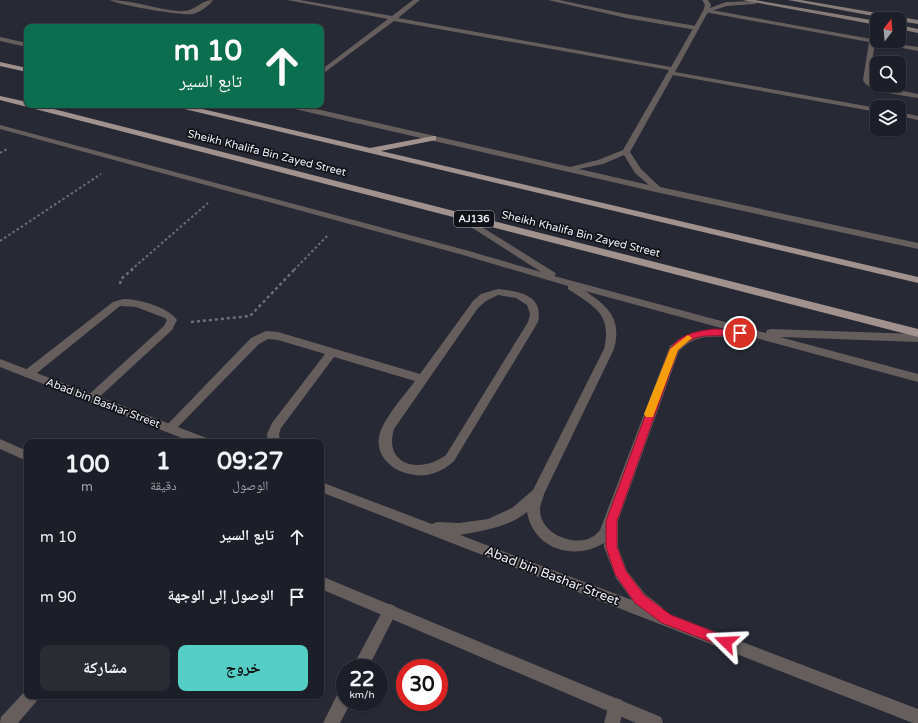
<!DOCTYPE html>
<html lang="ar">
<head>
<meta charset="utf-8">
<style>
	body { margin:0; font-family:"Varela Round","Noto Naskh Arabic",sans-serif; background:#2a2c34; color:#f1f3f6; direction:rtl; height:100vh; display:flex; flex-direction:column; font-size:15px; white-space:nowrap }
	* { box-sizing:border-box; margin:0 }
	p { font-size:13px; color:#a0a2a8 }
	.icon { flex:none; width:22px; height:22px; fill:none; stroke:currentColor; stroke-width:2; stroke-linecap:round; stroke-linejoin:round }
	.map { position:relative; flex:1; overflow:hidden; direction:ltr }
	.drawer { position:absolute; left:24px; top:439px; width:300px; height:260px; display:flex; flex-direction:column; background:#1d1f28; border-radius:8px; box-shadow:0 1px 3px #0004,0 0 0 1px #3b3d45; direction:rtl }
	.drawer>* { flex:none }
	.guide { position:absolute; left:24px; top:24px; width:300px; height:84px; border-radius:8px; box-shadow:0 1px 3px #0004,0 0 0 1px #3b3d45; direction:rtl; background:#0b6e4f; color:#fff; overflow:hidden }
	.needle { width:26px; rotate:16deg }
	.buttons { position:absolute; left:870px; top:12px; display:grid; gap:8px }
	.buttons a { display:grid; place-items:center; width:36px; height:36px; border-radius:8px; background:#1d1f28; box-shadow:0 1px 3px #0004,0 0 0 1px #3b3d45; font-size:20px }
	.speed { position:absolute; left:336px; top:659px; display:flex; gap:8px; font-size:20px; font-weight:700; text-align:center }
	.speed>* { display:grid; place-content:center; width:52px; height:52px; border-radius:50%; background:#1d1f28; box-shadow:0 1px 3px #0004,0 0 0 1px #3b3d45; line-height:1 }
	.speed small { font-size:10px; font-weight:400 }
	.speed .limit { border:6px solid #d22; background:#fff; color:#111 }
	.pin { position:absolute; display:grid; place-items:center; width:34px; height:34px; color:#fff; margin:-17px; border:2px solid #fff; border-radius:50%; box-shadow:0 1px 4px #0007 }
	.me { position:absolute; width:44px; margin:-22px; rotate:291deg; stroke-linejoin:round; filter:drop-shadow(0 0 3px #0008) }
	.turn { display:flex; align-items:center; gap:14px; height:84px; padding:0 16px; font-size:18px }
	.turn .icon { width:52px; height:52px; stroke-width:2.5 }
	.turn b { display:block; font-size:28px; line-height:34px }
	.eta { display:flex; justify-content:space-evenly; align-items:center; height:68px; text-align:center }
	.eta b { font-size:24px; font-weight:700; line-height:28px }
	.action { display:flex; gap:8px; margin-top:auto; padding:8px 16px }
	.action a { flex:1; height:46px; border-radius:8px; background:#55cec6; color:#111; font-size:16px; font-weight:700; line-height:46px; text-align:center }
	.action a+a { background:#2a2c34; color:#f1f3f6 }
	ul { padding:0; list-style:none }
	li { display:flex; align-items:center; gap:12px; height:60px; padding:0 16px }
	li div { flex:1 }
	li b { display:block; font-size:15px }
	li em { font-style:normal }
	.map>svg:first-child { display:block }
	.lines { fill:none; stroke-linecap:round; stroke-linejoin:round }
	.path-far1 { stroke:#6d6f79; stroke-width:2; stroke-dasharray:2.5 2.5; stroke-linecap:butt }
	.path { stroke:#6d6f79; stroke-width:2.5; stroke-dasharray:3 3; stroke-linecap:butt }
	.service { fill:#655e5c; fill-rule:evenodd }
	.minor { fill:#655e5c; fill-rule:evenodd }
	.secondary { fill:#877c78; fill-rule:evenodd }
	.primary { fill:#a1928e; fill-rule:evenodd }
	.route { fill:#e11d48; stroke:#92132f }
	.slow { fill:#f59e0b }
	.labels { text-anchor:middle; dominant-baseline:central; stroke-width:3.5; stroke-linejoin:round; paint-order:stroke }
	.shield { fill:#111217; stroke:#acadb4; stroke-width:1 }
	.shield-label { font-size:10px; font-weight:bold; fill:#eeeff7 }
	.street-label { font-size:11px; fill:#eeeff7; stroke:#111217 }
	.near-street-label { font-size:13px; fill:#eeeff7; stroke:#111217 }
</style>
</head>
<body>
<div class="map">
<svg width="918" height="723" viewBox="0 0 918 723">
	<rect width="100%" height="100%" fill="#272935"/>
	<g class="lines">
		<path class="path-far1" d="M0 153 7 149
			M0 241 101 174
			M131 270 208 203
			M294 270 328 235"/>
		<path class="path" d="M120 284 121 279 133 269
			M191 322 250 316 295 269"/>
		<path class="service" d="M110 0C133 0 155 9 178 11 195 13 200 0 213 0 210 5 199 13 193 14 182 16 118 5 110 0Z
			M548 0H559L626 14 696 26 699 28 696 30 626 18Z
			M706 9 877 40V41L918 47V51L875 43 869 80 879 86 918 94V98C906 96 867 92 863 80L869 42 704 12V10Z
			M498 289C519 291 544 295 538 322L454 461C447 468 437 473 427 475 405 478 375 464 379 437 382 420 404 396 415 381L334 357 281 428 279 434 280 442H268L267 434 272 423 325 354 278 340 268 339 259 344 174 431 170 433 166 431 164 428 251 338 266 331 278 332 420 374 473 301 481 294ZM498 295 516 298 527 305 530 314 528 322 446 455C421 474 383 466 394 429L478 308 486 301Z
			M123 299C139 299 168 307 177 320L172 330 95 401 91 402 87 401 85 398 164 326 167 320 165 318 136 307 120 306 32 377H24L22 374 24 371 113 302Z
			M390 604 395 606 397 611 368 668H352L385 606Z
			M345 689V702H351L340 723H323L339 691Z
			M616 698 622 700 624 706 620 723H604L610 700Z"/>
		<path class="minor" d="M287 0H300L392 16 413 0H420L398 18 671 67 703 11 705 5 702 0H708L711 5 710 8 726 2 757 1 758 2 755 4 727 6 708 12 675 72 877 108V112L673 75 630 152 641 169 660 187 918 243V249L660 193 286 107 285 105H299L570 167 598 160 623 150 669 70 394 21 321 75V70L388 19ZM624 155 635 173 649 185 579 169 603 164Z
			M0 37 27 43V47L0 41Z
			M899 112 918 116V120L899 116Z
			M0 125 469 251 541 272 449 213 450 211H456L554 272 556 274 554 276 766 333 767 330 771 329 918 334V342L780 337 918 374V382L741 334C736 339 710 335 701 338 692 340 685 345 679 351L618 521V547L627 571 645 594 662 607 664 612 918 709V723H913L321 492V482L432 524 437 522 459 523 488 519 512 508 533 490 604 349C612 314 595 307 568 289V286L463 255 0 129ZM585 291 725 329C704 329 687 333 670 346L600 530C585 552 540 537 540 510 540 504 543 499 544 494L614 349C622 319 609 307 585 291ZM527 512C533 548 573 562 604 543V547L616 578 632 600 460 535C483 531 509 527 527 512Z
			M0 359 209 439 211 442H192L0 367Z
			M0 439 27 451V461L0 449Z
			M321 576 661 717 663 723H636L321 589Z
			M27 689V696H38L36 702 18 723H0L1 717Z"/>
		<path class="secondary" d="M742 0H755L877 21V25Z
			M788 0H801L918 20V24L899 21V19H889Z
			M899 25 918 29V33L899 29Z"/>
		<path class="primary" d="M0 62 27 68V72L0 66Z
			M0 96 27 102V105H38L918 329V337L0 100Z
			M172 105H185L370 148 433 136H436V140L381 151 918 277V283L176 107Z"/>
	</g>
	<path class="route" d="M714 329 740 330 744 333C739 338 709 334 699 337 690 339 684 344 678 350L617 521V547L626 571 644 595 671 615 730 638 732 642 730 647 726 648 662 623 635 603 615 574 606 547V521L670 349C680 334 697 331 714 329Z"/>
	<path class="slow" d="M688 335 692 338 678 350 654 414 653 417H646L644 414 670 349Z"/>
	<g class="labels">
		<rect class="shield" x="454" y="211" width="40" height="16" rx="3"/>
		<g class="shield-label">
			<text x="474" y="219">AJ136</text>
		</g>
		<g class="street-label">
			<text transform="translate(267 153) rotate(14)">Sheikh Khalifa Bin Zayed Street</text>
			<text transform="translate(581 234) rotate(14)">Sheikh Khalifa Bin Zayed Street</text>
			<text transform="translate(103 403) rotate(21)">Abad bin Bashar Street</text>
		</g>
		<g class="near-street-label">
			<text transform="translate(552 576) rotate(21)">Abad bin Bashar Street</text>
		</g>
	</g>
</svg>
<div class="buttons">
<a><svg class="needle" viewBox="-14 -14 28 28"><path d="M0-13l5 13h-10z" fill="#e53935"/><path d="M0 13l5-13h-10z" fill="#a0a2a8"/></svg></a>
<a><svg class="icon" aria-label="search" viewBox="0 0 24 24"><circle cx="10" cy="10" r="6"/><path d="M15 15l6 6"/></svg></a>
<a><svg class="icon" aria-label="layers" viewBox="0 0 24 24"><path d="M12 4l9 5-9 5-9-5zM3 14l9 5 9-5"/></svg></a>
</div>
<div class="speed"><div>22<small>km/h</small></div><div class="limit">30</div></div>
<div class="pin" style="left:740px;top:333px;background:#d93025"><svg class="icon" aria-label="arrive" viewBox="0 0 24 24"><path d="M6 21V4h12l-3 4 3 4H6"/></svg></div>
<svg class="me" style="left:726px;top:642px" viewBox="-20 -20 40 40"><path d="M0-17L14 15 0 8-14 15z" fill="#e11d48" stroke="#fff" stroke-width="4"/></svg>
<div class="guide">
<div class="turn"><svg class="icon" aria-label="ahead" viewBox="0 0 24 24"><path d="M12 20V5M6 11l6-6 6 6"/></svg><div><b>10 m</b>تابع السير</div></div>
</div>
<section class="drawer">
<div class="eta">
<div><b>09:27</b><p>الوصول</p></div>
<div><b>1</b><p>دقيقة</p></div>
<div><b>100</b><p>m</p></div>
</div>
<ul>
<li><svg class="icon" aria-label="ahead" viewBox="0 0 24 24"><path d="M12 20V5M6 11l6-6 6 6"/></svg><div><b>تابع السير</b></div><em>10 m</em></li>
<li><svg class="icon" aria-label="arrive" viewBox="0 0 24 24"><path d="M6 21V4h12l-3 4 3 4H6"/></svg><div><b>الوصول إلى الوجهة</b></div><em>90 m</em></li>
</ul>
<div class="action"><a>خروج</a><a>مشاركة</a></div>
</section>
</div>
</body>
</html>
